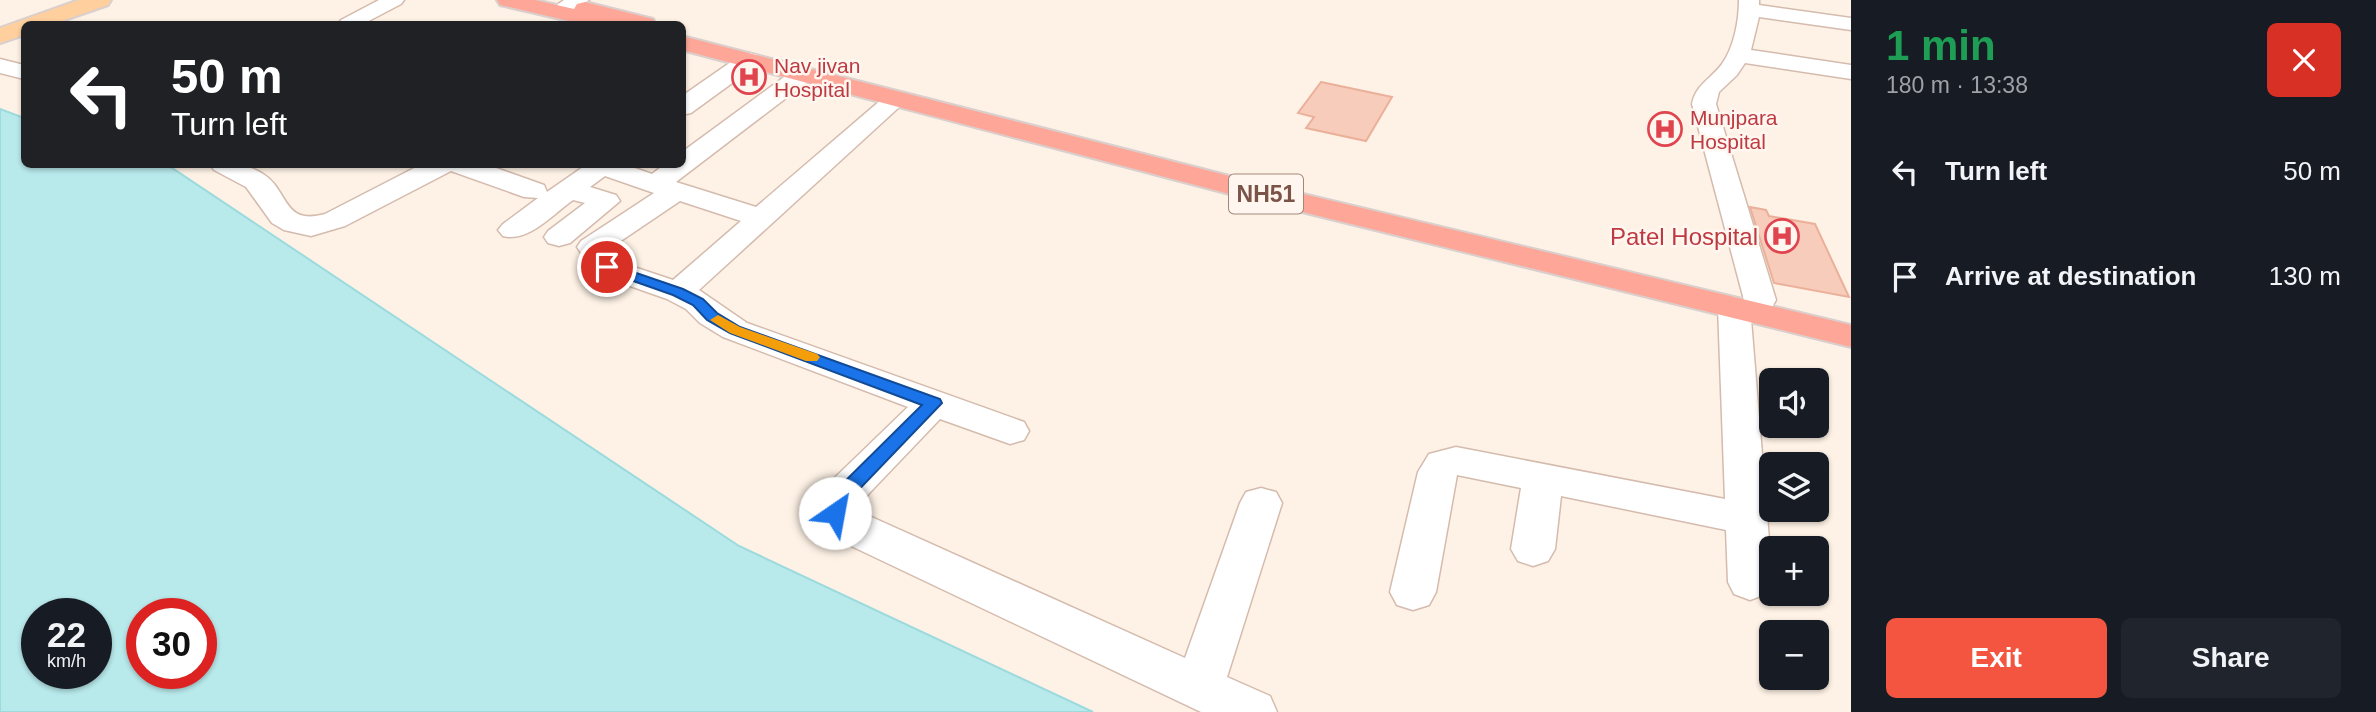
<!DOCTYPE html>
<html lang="en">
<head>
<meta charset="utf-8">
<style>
	body { margin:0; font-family:Arial,sans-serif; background:#20242c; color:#f1f3f6; height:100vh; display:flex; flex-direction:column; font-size:26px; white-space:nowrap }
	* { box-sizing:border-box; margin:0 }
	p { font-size:23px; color:#9ea1a6 }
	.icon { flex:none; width:38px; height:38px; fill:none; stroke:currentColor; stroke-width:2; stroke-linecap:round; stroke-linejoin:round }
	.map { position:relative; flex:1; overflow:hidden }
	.drawer { display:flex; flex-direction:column; background:#171b24; width:525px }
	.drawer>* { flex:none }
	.guide { position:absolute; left:21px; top:21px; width:665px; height:147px; border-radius:10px; box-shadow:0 2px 5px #0004; background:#202124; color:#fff; overflow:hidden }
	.fabs { position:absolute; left:1759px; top:368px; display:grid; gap:14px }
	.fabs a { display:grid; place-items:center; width:70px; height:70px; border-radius:10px; background:#171b24; box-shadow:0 2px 5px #0004; font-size:35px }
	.speed { position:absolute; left:21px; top:598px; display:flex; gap:14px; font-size:35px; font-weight:700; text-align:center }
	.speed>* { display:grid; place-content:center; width:91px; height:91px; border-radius:50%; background:#171b24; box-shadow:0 2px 5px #0004; line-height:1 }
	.speed small { font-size:18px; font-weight:400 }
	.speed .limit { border:10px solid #d22; background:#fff; color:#111 }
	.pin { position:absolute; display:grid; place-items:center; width:60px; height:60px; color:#fff; margin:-30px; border:4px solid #fff; border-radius:50%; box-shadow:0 2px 7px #0007 }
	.me { position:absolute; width:77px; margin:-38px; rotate:33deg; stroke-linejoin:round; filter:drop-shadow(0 0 5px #0008) }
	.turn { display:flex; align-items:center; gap:24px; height:147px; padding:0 35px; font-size:32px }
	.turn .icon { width:91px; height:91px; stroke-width:2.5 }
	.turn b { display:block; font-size:49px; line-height:60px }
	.round { display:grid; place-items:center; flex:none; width:74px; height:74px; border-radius:10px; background:#20242c }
	.overview { display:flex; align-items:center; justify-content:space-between; height:119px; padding:0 35px }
	h1 { font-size:42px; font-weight:700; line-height:52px; color:#1e9e55 }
	.action { display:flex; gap:14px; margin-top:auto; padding:14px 35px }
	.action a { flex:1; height:80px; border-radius:10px; background:#f45540; color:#fff; font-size:28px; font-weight:700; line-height:80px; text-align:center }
	.action a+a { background:#20242c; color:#f1f3f6 }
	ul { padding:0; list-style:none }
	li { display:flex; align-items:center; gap:21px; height:105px; padding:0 35px }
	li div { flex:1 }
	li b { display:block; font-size:26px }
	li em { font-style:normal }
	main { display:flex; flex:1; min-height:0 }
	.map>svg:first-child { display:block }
	.water { fill:#b8e9eb; stroke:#9ddadd; stroke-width:2; fill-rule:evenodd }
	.building { fill:#f7ccbb; stroke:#ebb09a; stroke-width:2 }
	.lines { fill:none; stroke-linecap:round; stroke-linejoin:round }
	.minor-casing { stroke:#d4bbad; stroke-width:3 }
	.major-casing { stroke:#dacfcc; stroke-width:4 }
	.highway-casing { stroke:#dacfcc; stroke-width:4 }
	.minor { fill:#fff; fill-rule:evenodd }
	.major { fill:#ffd09d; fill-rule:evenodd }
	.highway { fill:#fea798; fill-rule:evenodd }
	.route { fill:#1a73e8; stroke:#114b97; stroke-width:2 }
	.slow { fill:#f59e0b }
	.labels { text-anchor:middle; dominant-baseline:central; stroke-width:5; stroke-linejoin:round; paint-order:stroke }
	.far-health-label { font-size:21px; fill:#be3a42; stroke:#fff7ef; text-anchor:start }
	.shield { fill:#fff7ef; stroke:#a3857a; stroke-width:2 }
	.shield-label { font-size:23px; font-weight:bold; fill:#7b5448 }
	.health-label { font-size:24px; fill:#be3a42; stroke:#fff7ef; text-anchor:end }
</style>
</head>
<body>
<main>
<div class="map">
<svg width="1851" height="712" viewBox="0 0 1851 712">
	<rect width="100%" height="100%" fill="#fef2e6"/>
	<path class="water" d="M0 109 24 118V164H163L172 168 739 546 1093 712H0ZM37 614H96V674H37ZM142 614H201V674H142Z"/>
	<path class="building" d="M1321 82 1392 97 1366 141 1306 128 1314 117 1298 113Z
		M1750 207 1766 210 1769 216 1815 224 1849 297 1774 283Z"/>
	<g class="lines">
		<g class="minor-casing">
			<path id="minor" d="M379 0H404L401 4 363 24H338L341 20Z
				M564 0H589L564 16H550L547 12Z
				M1739 0H1759V5L1851 18V30L1759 17 1751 50 1851 65V79L1745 63 1737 75 1719 92 1716 104 1776 300 1772 307 1760 310 1750 307 1771 564V585L1766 594 1750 600 1734 594 1728 582 1726 530 1561 496 1555 549 1548 561 1533 566 1518 561 1511 549 1521 488 1457 475 1436 592 1429 605 1413 610 1397 605 1390 592 1418 472 1429 454 1456 447 1725 499 1718 307 1722 300 1734 297 1744 300 1692 104C1696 84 1711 79 1722 64 1734 47 1739 21 1739 0Z
				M749 53 757 55 760 60 757 65 691 113 682 115V96L741 55Z
				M0 59 24 65V79L0 73Z
				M803 67 811 69 814 74 811 79 676 182 756 207 888 94H904L908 99 699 290 747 323 1024 422 1029 431 1024 440 1010 444 940 419 856 507V510L1185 658 1240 503 1246 492 1261 488 1276 492 1282 503 1227 677 1270 696 1277 712H1201L828 535C817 519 811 510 821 491L908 407 723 337 700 323 686 309 667 299 596 274 591 267 596 260 607 258 673 280 741 221 680 201 603 253 592 256 581 253 577 247 581 241 654 193 605 176 590 187 616 195 620 201 570 243 559 246 548 243 544 237 548 231 585 203 573 200C553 214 528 243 503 236L498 230 503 224 538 198 524 197 451 171 345 226 311 236 284 230 272 223 246 187 214 170 210 164C230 164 246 163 263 174 289 190 282 226 325 214L422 164H485L544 185 547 192 583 167 581 164H623L652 174 665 164H682V152L795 69Z"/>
		</g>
		<g class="major-casing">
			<path id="major" d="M79 0H111L108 5 53 24H24V35L0 43V28Z"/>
		</g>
		<g class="highway-casing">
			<path id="highway" d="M497 0H535L574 9 577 4 585 2 653 19 656 24H582L500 5Z
				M682 36 1253 182 1851 325V347L1237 196 682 50Z"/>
		</g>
		<use href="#minor" class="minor"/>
		<use href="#major" class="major"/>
		<use href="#highway" class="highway"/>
	</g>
	<path class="route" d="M607 263 683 289 703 299 717 313 740 327 940 399 942 403 845 504 841 518H828L825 513 829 497 922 405 730 333 707 320 693 305 673 295 602 270V264Z"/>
	<path class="slow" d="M718 315 740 327 817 354 820 357 817 361H806L730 333 710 320Z"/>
	<defs>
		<g id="hospital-ring" transform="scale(1.75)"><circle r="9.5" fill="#fff7ef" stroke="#e0444e" stroke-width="1.5"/><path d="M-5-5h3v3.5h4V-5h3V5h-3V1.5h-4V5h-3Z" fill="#e0444e"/></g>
	</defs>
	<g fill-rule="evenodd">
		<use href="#hospital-ring" x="749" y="77"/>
		<use href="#hospital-ring" x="1665" y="129"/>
		<use href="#hospital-ring" x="1782" y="236"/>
	</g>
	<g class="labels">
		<g class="far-health-label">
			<text x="774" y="65">Nav jivan<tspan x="774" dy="24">Hospital</tspan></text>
			<text x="1690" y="117">Munjpara<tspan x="1690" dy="24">Hospital</tspan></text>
		</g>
		<rect class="shield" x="1229" y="174.5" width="74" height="39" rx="5"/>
		<g class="shield-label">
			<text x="1266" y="194">NH51</text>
		</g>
		<g class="health-label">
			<text x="1758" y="236">Patel Hospital</text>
		</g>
	</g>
</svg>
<div class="fabs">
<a><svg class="icon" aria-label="sound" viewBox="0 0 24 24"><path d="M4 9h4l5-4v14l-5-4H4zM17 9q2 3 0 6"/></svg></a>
<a><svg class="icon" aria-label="layers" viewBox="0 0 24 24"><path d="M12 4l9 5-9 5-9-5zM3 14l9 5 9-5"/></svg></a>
<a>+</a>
<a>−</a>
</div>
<div class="speed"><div>22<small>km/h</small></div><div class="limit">30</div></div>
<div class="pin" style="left:607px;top:267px;background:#d93025"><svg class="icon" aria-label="arrive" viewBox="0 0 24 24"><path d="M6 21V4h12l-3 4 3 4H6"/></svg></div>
<svg class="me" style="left:835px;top:513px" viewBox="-20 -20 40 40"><circle r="19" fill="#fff"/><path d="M0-13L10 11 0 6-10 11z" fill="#1a73e8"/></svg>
<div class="guide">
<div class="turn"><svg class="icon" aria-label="left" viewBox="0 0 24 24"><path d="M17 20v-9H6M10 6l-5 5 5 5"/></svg><div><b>50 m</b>Turn left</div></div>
</div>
</div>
<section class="drawer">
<div class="overview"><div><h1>1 min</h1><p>180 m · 13:38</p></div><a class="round" style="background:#d93025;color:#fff"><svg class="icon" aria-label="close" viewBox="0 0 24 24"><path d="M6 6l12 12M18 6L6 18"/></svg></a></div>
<ul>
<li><svg class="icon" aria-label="left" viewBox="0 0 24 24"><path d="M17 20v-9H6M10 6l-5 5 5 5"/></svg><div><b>Turn left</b></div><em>50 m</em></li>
<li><svg class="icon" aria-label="arrive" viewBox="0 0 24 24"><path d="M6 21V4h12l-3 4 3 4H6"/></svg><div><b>Arrive at destination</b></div><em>130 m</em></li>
</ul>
<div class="action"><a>Exit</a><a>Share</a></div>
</section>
</main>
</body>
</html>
